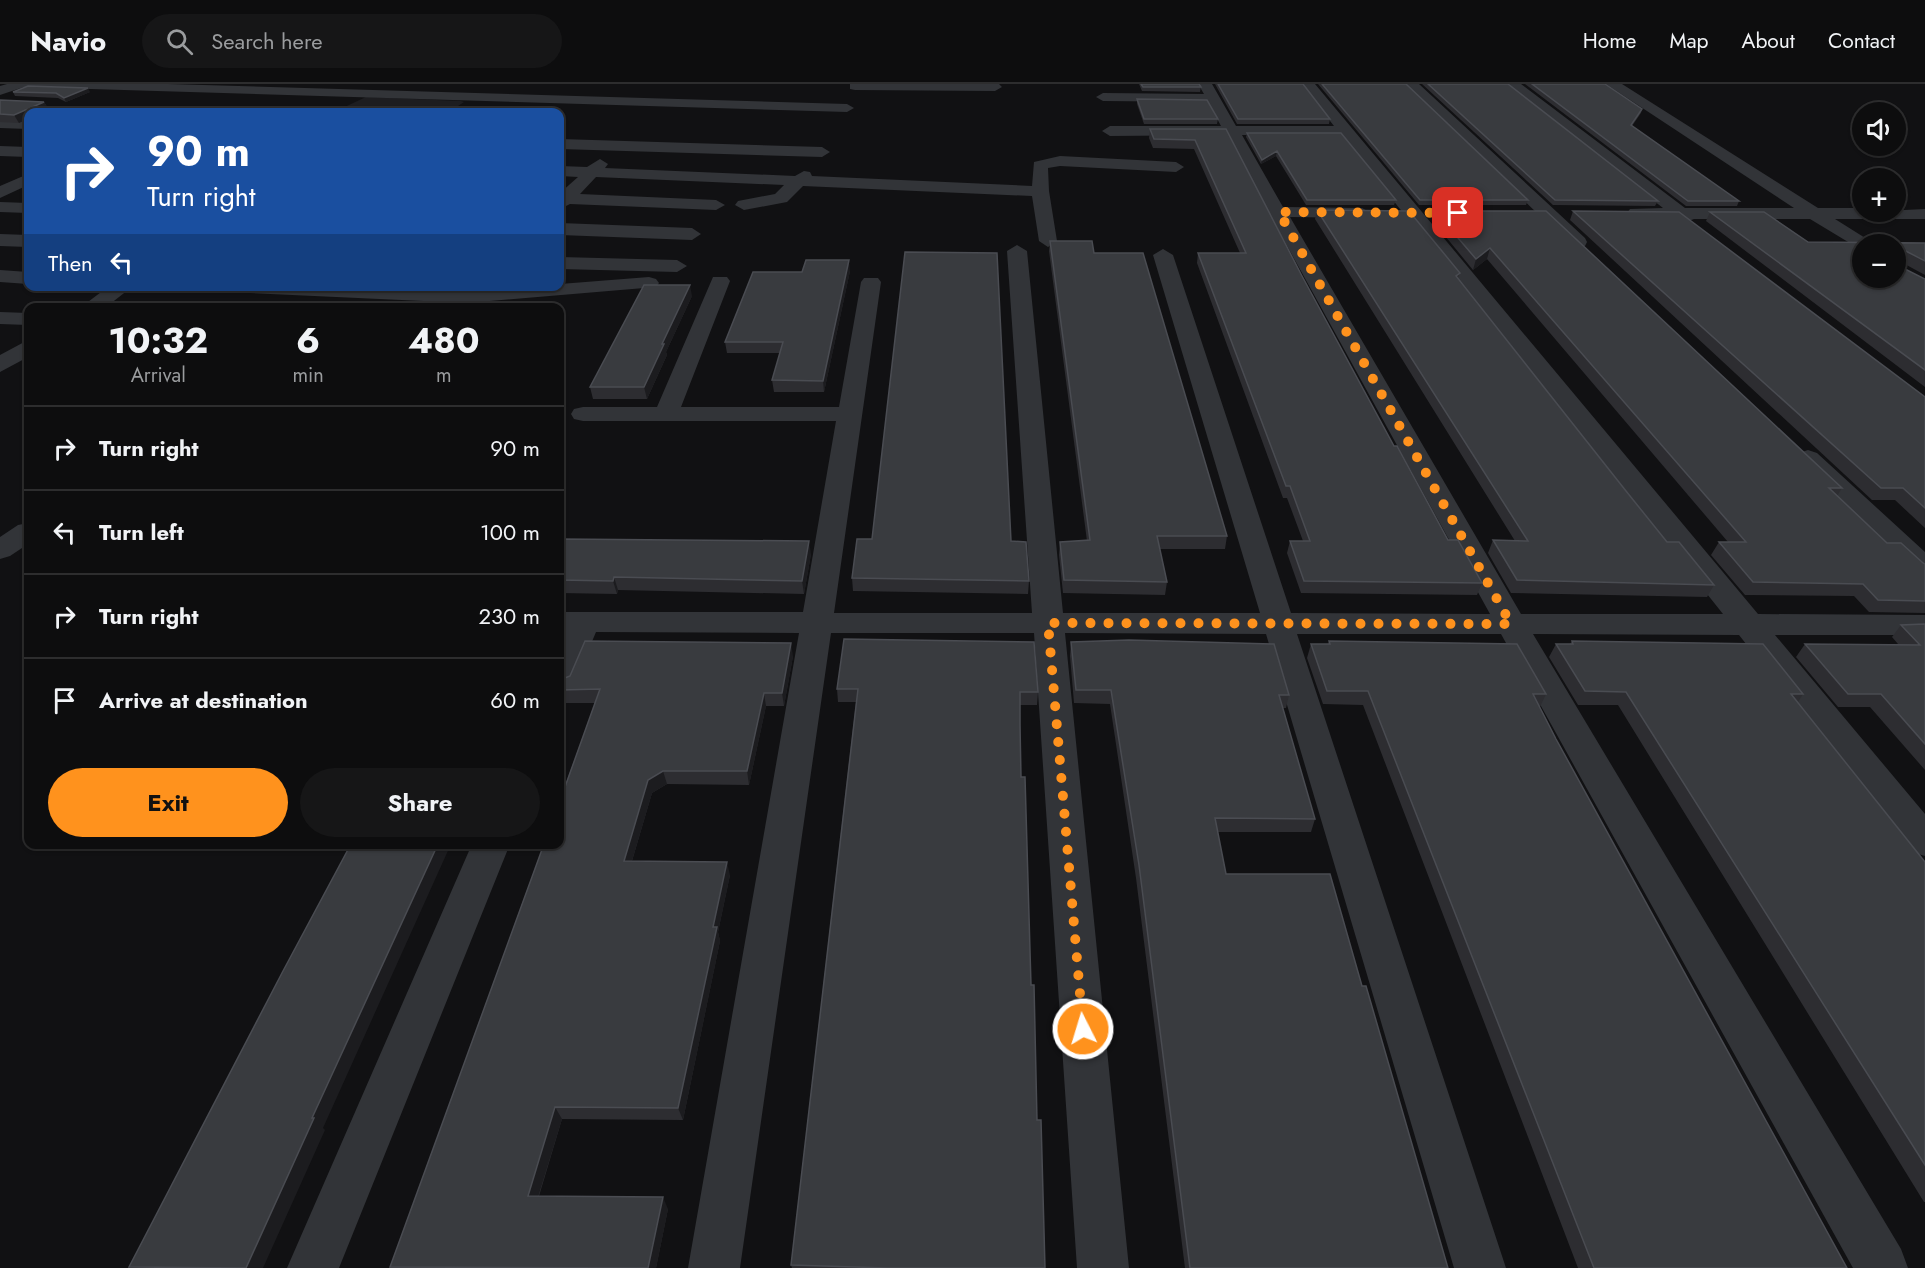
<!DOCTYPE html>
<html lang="en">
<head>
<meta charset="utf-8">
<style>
	body { margin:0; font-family:Jost,sans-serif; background:#161617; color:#f1f3f6; height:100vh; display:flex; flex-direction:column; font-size:22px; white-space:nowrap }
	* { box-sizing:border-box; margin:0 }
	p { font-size:20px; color:#9a9c9e }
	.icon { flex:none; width:33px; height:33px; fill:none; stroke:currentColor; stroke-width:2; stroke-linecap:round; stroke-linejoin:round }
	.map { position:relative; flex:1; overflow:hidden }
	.details { position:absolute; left:24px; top:219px; width:540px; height:546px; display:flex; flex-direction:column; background:#0d0d0e; border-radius:12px; box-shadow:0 2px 4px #0004,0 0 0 2px #2d2d2e }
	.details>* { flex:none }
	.banner { position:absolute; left:24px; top:24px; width:540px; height:183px; border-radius:12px; box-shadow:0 2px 4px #0004,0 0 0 2px #2d2d2e; background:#1a4fa0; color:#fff; overflow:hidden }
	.controls { position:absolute; left:1852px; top:18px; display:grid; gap:12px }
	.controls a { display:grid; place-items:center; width:54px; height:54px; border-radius:50%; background:#0d0d0e; box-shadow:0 2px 4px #0004,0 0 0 2px #2d2d2e; font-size:30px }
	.pin { position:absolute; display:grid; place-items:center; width:51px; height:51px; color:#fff; margin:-26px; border-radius:12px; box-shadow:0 3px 9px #0006 }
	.me { position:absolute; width:66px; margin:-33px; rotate:355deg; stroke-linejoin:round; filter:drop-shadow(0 0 4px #0008) }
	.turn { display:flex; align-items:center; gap:21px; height:126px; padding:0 24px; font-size:27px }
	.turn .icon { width:78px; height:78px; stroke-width:2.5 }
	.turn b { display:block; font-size:42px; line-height:51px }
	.then { display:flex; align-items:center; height:57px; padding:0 24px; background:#0003; gap:12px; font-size:22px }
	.eta { display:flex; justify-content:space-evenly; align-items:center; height:102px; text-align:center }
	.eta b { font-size:36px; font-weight:700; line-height:42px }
	.action { display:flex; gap:12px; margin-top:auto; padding:12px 24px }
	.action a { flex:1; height:69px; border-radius:36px; background:#ff921d; color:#111; font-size:24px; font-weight:700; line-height:69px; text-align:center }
	.action a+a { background:#161617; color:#f1f3f6 }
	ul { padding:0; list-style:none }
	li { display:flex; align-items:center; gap:18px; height:84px; padding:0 24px; border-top:2px solid #2d2d2e }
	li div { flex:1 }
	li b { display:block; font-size:22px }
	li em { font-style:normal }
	header { display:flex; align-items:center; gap:36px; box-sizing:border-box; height:84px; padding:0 30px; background:#0d0d0e; border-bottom:2px solid #2d2d2e }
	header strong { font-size:28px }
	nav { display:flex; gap:33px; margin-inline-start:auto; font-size:21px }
	.search { width:420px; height:54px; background:#161617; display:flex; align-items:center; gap:15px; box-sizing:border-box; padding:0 21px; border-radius:33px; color:#9a9c9e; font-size:22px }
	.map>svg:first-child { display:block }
	.built { fill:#1d1d20 }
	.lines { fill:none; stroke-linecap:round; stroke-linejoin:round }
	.minor { fill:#323438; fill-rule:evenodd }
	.wall { fill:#2d2d31 }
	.shaded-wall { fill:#1c1c1f }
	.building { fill:#393b3f; stroke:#4a4c52; stroke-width:1.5; fill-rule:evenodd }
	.route { stroke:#ff921d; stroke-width:10; stroke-dasharray:0 18 }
</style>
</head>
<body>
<header>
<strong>Navio</strong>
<div class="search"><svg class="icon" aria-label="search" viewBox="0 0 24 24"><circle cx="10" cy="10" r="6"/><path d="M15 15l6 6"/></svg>Search here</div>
<nav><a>Home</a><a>Map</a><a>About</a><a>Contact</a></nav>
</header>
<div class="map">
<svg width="1925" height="1184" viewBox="0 0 1925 1184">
	<rect width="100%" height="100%" fill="#111113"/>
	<path class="built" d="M366 13 461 17 464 18 449 28H334Z"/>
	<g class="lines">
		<path class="minor" d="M7 0H168L847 20 854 24 847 28 24 3 0 11V2Z
			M850 0H999L1002 3 995 7 855 6 850 5Z
			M1198 0H1212L1236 42H1334L1301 0H1315L1758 530 1925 531V551H1775L1925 730V772L1911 768 1739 551 1533 550 1901 1165 1908 1184H1853L1501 550H1297L1506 1184H1454L1266 550 1065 549 1129 1184H1077L1034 549H831L740 1184H688L799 549 596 548 572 605 560 608V559L564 548H560V528H803L836 337H583L574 335 571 330 574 325 583 323H657L713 193H727L730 197 681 323H839L861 198 864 194H878L881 198 834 529H1032L1007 167 1017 161 1027 167 1063 529H1260L1153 171 1163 165 1173 171 1291 529 1490 530 1226 51 1110 52 1102 47 1110 42H1221L1208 18 1103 17 1096 13 1103 9 1204 10ZM1242 51H1341L1723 530H1521L1290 133 1362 134 1371 129 1362 124 1283 123Z
			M1404 0H1419L1585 154 1587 158 1585 162H1571Z
			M1505 0H1521L1685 124H1794L1606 0H1622L1818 124H1863V128L1925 125V135H1835L1870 157 1872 160H1863V167L1810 135H1694L1686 138 1677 134 1630 133 1627 129 1630 125 1663 124Z
			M0 36 28 37V45L0 44Z
			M560 55 822 63 830 68 822 73 560 65Z
			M0 62 28 63V73L0 72Z
			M1060 72 1176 78 1184 83 1176 88 1060 82 1048 84 1049 107 1057 157 1048 163 1039 157 1032 112 803 102 787 118 744 126 735 121 738 117 775 110 784 101 596 93 580 110 716 116 725 121 716 126 570 120 560 125V109L578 93 560 92V82L587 83 600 75 608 80 605 84 795 92 804 87 810 88 812 92 1032 102 1034 78Z
			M28 90V101L0 114V102Z
			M0 118 28 119V129L0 128Z
			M560 139 692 144 701 150 692 156 560 151Z
			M0 150 28 151V163L0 162Z
			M560 173 677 176 687 182 677 188 560 185Z
			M0 186 28 188V200L0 198Z
			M649 193 656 195 659 199 656 203 467 219 227 208 217 202H372L467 207 560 202V200Z
			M109 202H133L105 224H80Z
			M0 228 28 229V241L0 240Z
			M28 256V273L0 288V271Z
			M1808 366 1817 369 1925 468V493L1915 490 1799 379 1795 374 1799 369Z
			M28 439V460L10 472 0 475V453L18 441Z
			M472 760H510L339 1184H287Z"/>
	</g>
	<path class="wall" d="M1139 0H1199L1201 3 1200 8 1142 7Z
		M1215 0H1303L1330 35 1329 40H1237Z
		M1318 0H1406L1528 116 1526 121H1419Z
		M1422 0H1508L1658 117 1655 122 1553 121Z
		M1525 0H1605L1642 25 1641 29 1632 42 1739 117 1737 122H1686Z
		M13 8H90L66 18 58 14 15 12Z
		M1137 15 1218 35 1217 40H1144L1137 20Z
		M0 16 44 18 49 26 43 28H28L19 39 0 38Z
		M1150 45H1226L1302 192 1394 362 1448 456 1482 499 1477 511 1301 509 1287 469 1290 457H1303L1287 414H1283L1197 179 1198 169H1240L1194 65 1153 64 1149 54Z
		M1247 49 1396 116 1394 121H1306L1276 72 1261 80 1246 53Z
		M1317 126 1460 189 1458 194 1626 407 1667 458 1714 501 1707 513 1511 509 1488 469 1493 456 1515 457 1315 135Z
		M1435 127 1842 404 1837 412 1887 459 1925 480V529L1869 528 1854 512 1745 511 1711 471 1719 458H1728L1487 175 1473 186 1432 136Z
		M1573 127 1925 313V444L1895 416H1872L1570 136Z
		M1710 128 1808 158 1925 159V191L1901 178V183L1925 195V303L1706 137Z
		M1050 157 1094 169 1227 452 1225 465H1160L1167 498 1165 511 1063 509 1059 471 1060 458 1087 457 1049 167Z
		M850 187 824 308H774L772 296 780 269H727L725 258 802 188Z
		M692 212 666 268 667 271 647 315H593L590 303Z
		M560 455 811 470 804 510 618 506 617 510 560 509Z
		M872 455 1011 457 1029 497 1028 510 853 507 852 494Z
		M1925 540V686L1870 623H1838L1796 573 1805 560H1898L1892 553 1901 541Z
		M1329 557 1546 610 1540 623 1556 655 1847 1184H1578L1363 621 1323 620 1307 574 1311 560H1328Z
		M1572 557 1803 610 1798 618 1925 778V1118H1924L1618 621H1578L1549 573 1556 560H1570Z
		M1071 558 1289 611 1286 624H1283L1315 735 1311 748H1217L1226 790 1362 902 1448 1184H1185L1136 794 1110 620 1074 619 1070 572Z
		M793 572 784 622H766L749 701 667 700 652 709 632 777 730 791 718 848 720 857 683 1036 562 1035 539 1112 668 1125 656 1184H390V1183L595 619H560V596Z
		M837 605 1038 608 1037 621H1020L1021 693 1037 1036 1045 1184H792L791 1181 856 618H838Z"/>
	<path class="shaded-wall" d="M88 4 90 8 66 18 64 14Z
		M44 18 49 26 43 28H28V35L19 39 14 31Z
		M1277 67 1276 72 1261 80 1262 76Z
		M1490 164 1487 175 1473 186 1476 175Z
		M849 176 850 187 824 308 823 297Z
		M690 201 692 212 666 268 667 271 647 315 644 303 662 260Z
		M809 457 811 470 804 510 802 497Z
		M614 493 618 506 617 510 613 497Z
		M791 559 793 572 784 622 782 609Z
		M764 609 766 622 749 701 747 687Z
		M663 687 667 700 652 709 628 790 624 777 648 696Z
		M438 760H451L323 1044 325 1046 263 1184H246L312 1034Z
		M727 778 730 791 718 848 720 857 683 1036 678 1024 713 843Z
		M555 1023 562 1035 535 1123 528 1112Z
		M663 1113 668 1125 656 1184H648Z"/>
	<path class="building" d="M1141 0H1199L1201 3H1143Z
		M1218 0H1303L1330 35H1238Z
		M1322 0H1406L1528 116H1420Z
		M1428 0H1508L1658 117 1555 116Z
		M1532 0H1605L1642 25 1631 41 1739 117H1688Z
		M28 2 88 4 64 14 56 9 13 8Z
		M1137 15 1207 16 1218 35H1144Z
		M0 16 44 18 14 31 0 30Z
		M1150 45H1226L1302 192 1394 362H1397L1448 456H1458L1482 499 1304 497 1290 457H1310L1290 402H1286L1198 169H1246L1195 56 1154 55Z
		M1247 49H1341L1396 116H1307L1277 67 1262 76Z
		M1317 126 1409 127 1460 189 1456 192 1626 407 1667 458H1679L1714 501 1517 496 1493 456 1528 457Z
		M1435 127H1546L1842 404H1829L1887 459H1901L1923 479 1925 480V517L1878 516 1863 500 1753 498 1719 458H1746L1490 164 1476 175Z
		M1573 127 1679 128 1925 313V424L1903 404H1881Z
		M1710 128H1764L1808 158 1925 159V177L1900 164 1901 183 1925 195V286ZM1863 160H1896V194H1863Z
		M1050 157H1092L1094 169H1143L1227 452H1157L1167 498 1064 496 1060 458 1090 456Z
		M905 168 997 169 1011 457 1026 458 1029 497 852 494 857 455H872Z
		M806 176H849L823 297 772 296 783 258H725L753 188H802Z
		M644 201H690L662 260H664L644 303H590Z
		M560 455 809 457 802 497 614 493 613 497 560 496Z
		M1925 540V660L1881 610H1848L1805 560 1920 561 1901 541Z
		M844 555 1034 558 1038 608H1020V641L1021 693H1025L1031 901H1034L1037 1036H1041L1045 1184H887L791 1181 858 605H837Z
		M1129 556 1274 560 1289 611H1279L1315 735 1215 734 1226 790H1330L1362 902H1366L1448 1184H1190L1139 781 1111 606H1076L1071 558Z
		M585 557 791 559 782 609H764L747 687H663L648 696 624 777 727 778 713 843H717L678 1024 555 1023 528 1112 663 1113 648 1184 390 1183 544 760H560V717L600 605 560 606V596L570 592Z
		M1329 557 1517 560 1546 610H1533L1556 655 1847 1184H1594L1368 607H1327L1311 560H1330Z
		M1572 557 1763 560 1803 610H1791L1925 778V1081L1626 608 1585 607 1556 560H1573Z
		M351 760H438L312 1034H314L246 1184 129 1183 283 887Z"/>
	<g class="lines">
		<path class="route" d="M1083 945 1048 539 1511 540 1279 128 1458 129"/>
	</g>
</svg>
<div class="controls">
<a><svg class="icon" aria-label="sound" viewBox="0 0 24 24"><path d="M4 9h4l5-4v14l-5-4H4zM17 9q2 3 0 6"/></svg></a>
<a>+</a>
<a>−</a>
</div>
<div class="pin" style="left:1458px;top:129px;background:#d93025"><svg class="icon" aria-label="arrive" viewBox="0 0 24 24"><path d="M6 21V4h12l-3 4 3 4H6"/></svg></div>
<svg class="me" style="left:1083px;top:945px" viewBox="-20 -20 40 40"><circle r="17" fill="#ff921d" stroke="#fff" stroke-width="3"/><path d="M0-11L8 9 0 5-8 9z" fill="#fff"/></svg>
<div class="banner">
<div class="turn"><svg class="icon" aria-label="right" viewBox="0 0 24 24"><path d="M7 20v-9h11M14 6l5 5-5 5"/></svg><div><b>90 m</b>Turn right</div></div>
<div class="then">Then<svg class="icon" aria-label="left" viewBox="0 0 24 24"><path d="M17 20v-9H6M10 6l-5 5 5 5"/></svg></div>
</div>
<section class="details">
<div class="eta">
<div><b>10:32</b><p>Arrival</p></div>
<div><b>6</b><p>min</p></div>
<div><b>480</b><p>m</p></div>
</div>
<ul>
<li><svg class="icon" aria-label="right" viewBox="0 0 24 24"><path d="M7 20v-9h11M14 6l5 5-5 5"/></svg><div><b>Turn right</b></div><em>90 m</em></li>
<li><svg class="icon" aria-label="left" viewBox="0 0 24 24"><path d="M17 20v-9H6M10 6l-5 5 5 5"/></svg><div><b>Turn left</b></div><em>100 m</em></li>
<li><svg class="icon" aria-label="right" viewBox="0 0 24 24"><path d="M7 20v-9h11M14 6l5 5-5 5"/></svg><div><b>Turn right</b></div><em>230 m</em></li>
<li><svg class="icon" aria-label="arrive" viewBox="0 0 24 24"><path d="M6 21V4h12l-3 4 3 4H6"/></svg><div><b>Arrive at destination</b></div><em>60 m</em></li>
</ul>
<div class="action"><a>Exit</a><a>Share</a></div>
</section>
</div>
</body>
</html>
